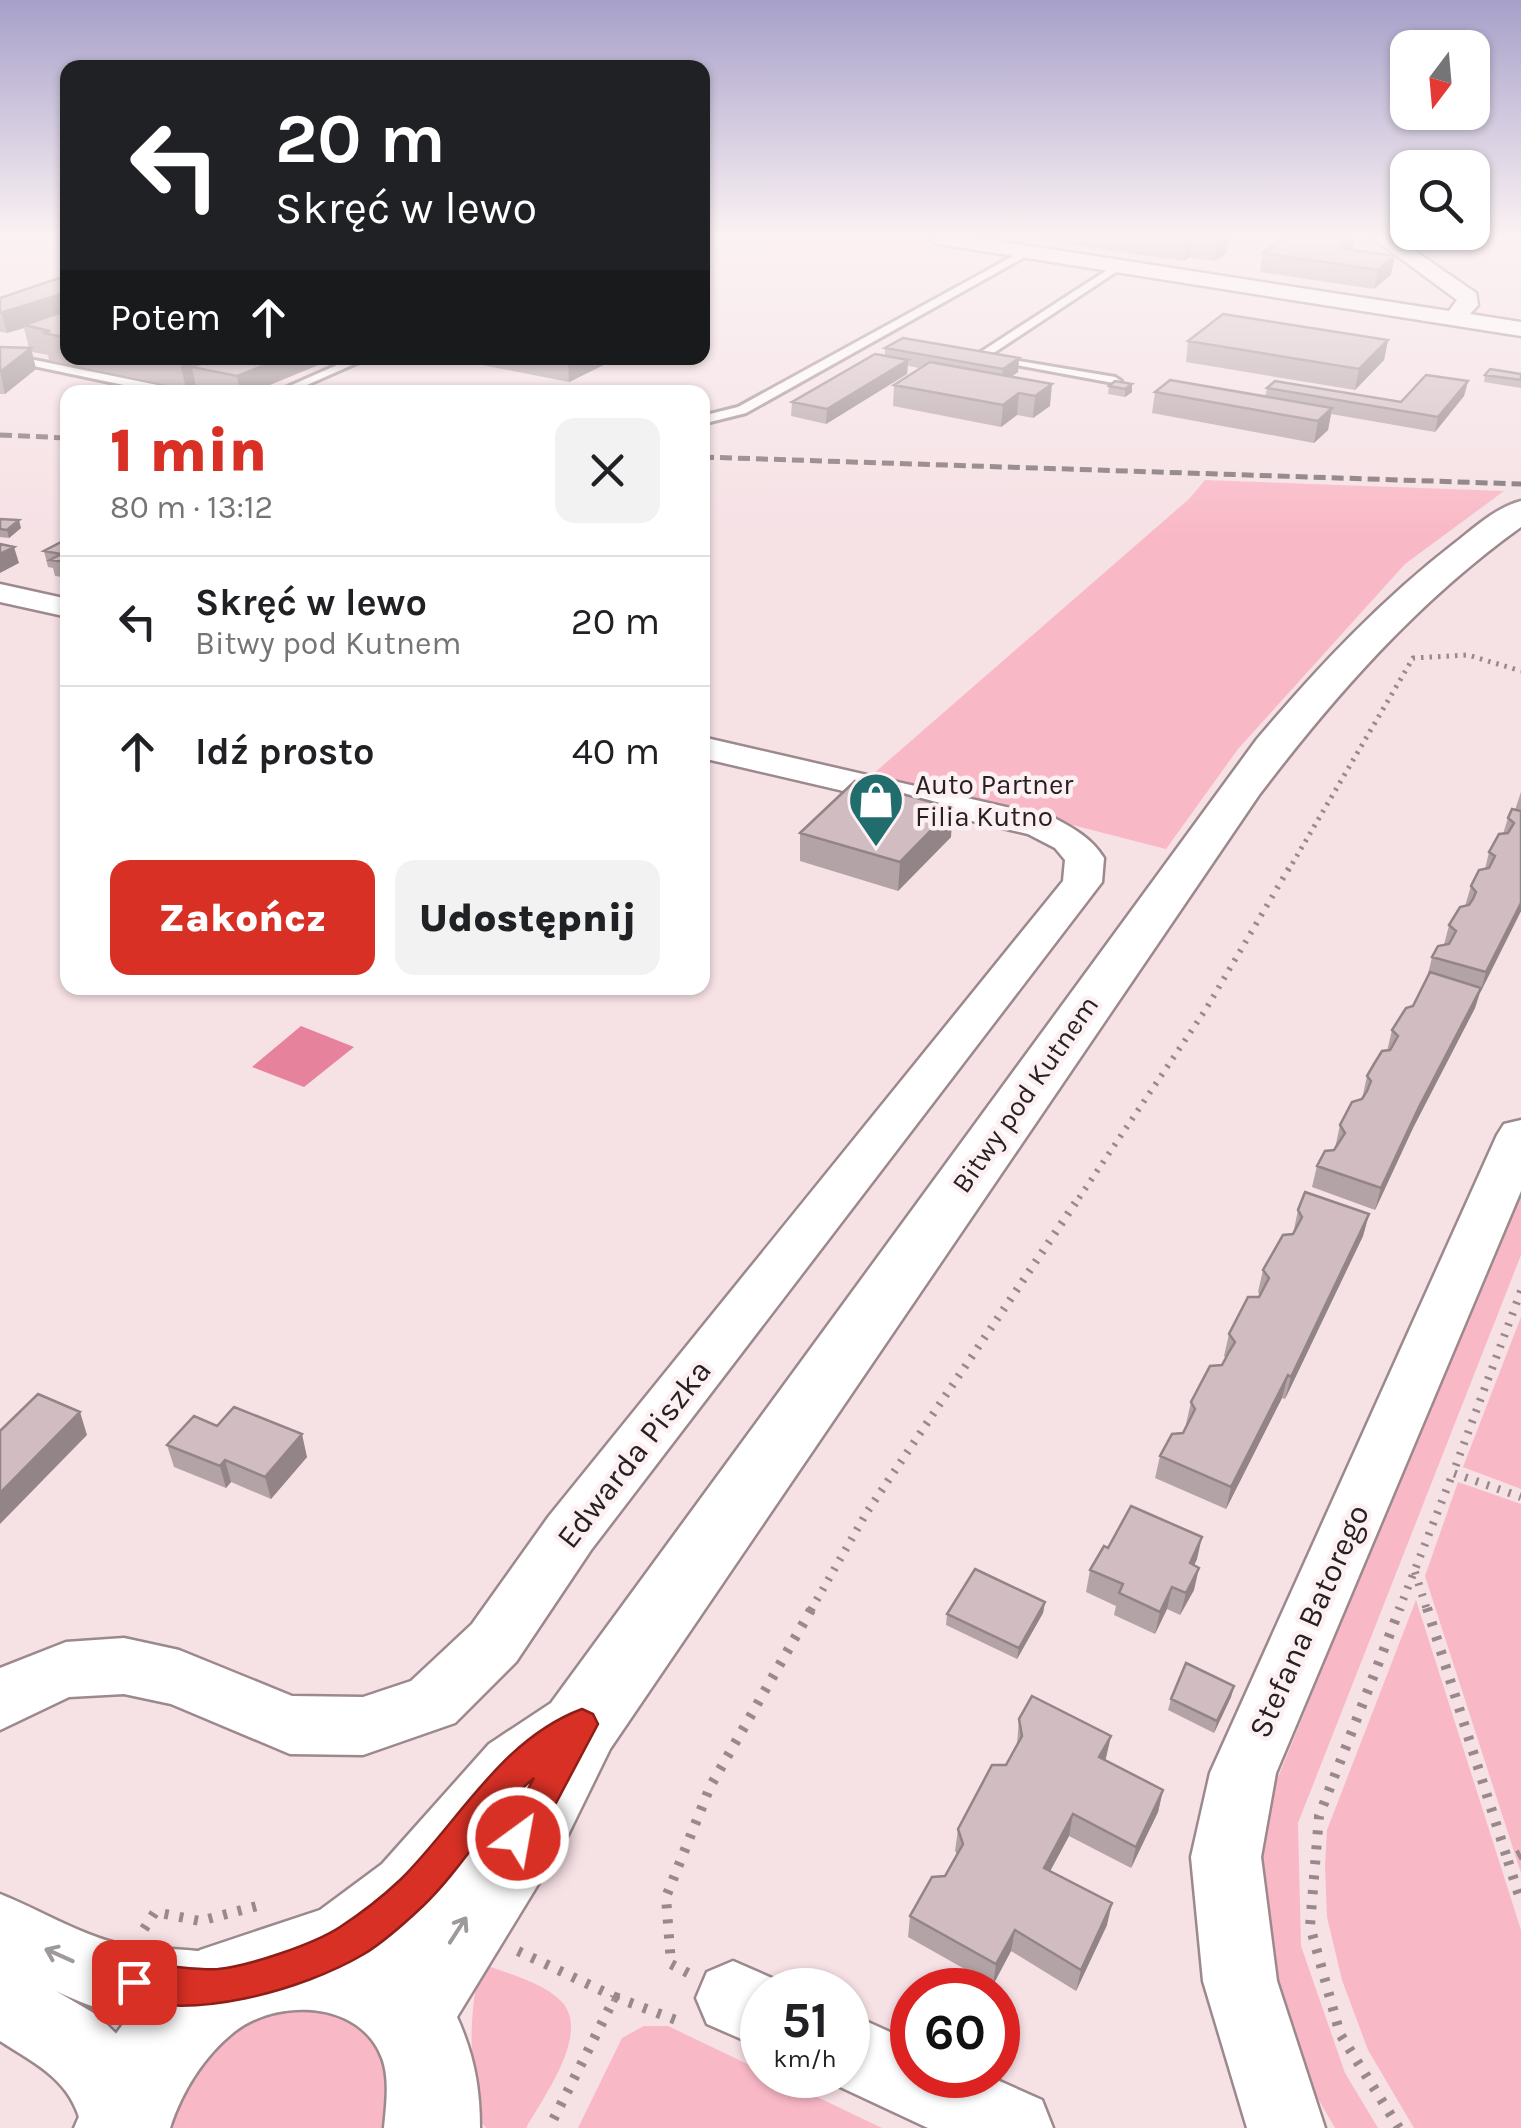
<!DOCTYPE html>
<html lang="pl">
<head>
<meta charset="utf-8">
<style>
	body { margin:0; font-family:Karla,sans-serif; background:#f2f2f2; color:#202124; height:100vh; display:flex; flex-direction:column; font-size:38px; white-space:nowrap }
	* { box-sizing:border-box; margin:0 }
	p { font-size:32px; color:#757577 }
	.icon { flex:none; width:55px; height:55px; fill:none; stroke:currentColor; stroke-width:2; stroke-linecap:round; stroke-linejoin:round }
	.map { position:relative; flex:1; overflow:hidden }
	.drawer { position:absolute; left:60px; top:385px; width:650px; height:610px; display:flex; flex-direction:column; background:#fff; border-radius:20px; box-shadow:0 2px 8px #0004 }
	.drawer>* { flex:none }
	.banner { position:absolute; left:60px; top:60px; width:650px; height:305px; border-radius:20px; box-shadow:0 2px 8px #0004; background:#202124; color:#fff; overflow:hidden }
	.needle { width:65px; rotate:196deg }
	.fabs { position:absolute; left:1390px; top:30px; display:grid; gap:20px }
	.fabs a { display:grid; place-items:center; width:100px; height:100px; border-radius:20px; background:#fff; box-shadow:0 2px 8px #0004; font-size:50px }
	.speed { position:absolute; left:740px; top:1968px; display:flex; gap:20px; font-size:50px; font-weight:700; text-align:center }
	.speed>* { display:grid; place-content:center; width:130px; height:130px; border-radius:50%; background:#fff; box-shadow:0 2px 8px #0004; line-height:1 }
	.speed small { font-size:25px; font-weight:400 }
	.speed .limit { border:15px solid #d22; background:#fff; color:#111 }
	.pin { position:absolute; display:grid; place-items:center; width:85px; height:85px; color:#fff; margin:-42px; border-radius:20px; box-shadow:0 5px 15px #0006 }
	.me { position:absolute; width:110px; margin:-55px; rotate:32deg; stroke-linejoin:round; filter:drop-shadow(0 0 8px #0008) }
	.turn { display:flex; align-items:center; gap:35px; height:210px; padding:0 50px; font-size:45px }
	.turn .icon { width:130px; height:130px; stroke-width:2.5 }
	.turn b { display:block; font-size:70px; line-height:85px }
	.then { display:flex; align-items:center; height:95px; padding:0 50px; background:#0003; gap:20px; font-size:38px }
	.round { display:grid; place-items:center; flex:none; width:105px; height:105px; border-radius:20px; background:#f2f2f2 }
	.head { display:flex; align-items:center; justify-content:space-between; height:170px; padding:0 50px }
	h1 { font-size:60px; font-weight:800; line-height:75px; color:#d93025 }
	.button { display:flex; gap:20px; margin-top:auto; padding:20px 50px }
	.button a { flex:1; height:115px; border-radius:20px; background:#d93025; color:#fff; font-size:40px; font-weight:800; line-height:115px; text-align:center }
	.button a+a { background:#f2f2f2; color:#202124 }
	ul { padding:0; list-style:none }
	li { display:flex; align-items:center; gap:30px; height:130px; padding:0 50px; border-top:2px solid #e0e0e0 }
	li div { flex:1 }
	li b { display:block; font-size:38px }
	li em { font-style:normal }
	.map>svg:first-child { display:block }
	.green { fill:#f9b8c6 }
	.water { fill:#e6829b }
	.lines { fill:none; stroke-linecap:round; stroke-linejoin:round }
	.lane-casing { stroke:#9c898d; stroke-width:6 }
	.street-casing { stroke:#9c898d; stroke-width:5 }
	.primary-casing { stroke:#9c898d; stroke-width:5 }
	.path-far3 { stroke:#99898c; stroke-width:5; stroke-dasharray:2.5 6; stroke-linecap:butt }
	.path-far2 { stroke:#99898c; stroke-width:6; stroke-dasharray:2.5 8; stroke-linecap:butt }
	.path-far1 { stroke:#99898c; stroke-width:8; stroke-dasharray:2.5 9; stroke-linecap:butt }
	.path { stroke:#99898c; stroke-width:10; stroke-dasharray:4 11; stroke-linecap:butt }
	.lane { fill:#fff; fill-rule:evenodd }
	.street { fill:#fff; fill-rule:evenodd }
	.primary { fill:#fff; fill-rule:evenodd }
	.rail { stroke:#7e7174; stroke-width:5; stroke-dasharray:12 6; stroke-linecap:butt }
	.wall { fill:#b4a3a6 }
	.shaded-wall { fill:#928487 }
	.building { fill:#d1bdc1; stroke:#928487; stroke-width:2.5 }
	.oneway { stroke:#9e9a9b }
	.route { fill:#d93025; stroke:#8d1f18; stroke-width:2.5 }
	.labels { text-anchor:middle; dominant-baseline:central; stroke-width:9; stroke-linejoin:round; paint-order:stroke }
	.poi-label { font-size:28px; fill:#271f21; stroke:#fdf0f3; text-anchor:start }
	.street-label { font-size:28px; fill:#271f21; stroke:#fdf0f3 }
	.near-street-label { font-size:32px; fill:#271f21; stroke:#fdf0f3 }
</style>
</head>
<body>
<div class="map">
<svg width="1521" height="2128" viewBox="0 0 1521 2128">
	<rect width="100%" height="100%" fill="#f6e1e5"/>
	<path class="green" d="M1205 480 1504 491 1405 564 1238 749 1166 849 873 774 1189 499Z
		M1521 1182V1255L1298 1823 1301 1946 1345 2073 1378 2128H1335C1315 2093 1291 2056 1281 2016 1263 1951 1261 1880 1263 1814Z
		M1521 1317V1489L1463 1467Z
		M1458 1482 1521 1504V1873L1425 1576Z
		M1416 1600 1521 1930V2128H1414L1368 2050 1342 1980 1327 1917 1325 1866 1327 1830Z
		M480 1963C505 1973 539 1981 559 1999 594 2030 543 2097 526 2128H486L482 2123C469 2061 468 2025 480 1963Z
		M288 2008C373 2013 392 2047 387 2128H167L184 2081 239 2024Z
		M644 2026H668L762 2071V2075H771L882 2128H578L622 2038Z"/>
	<path class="water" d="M301 1026 354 1047 304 1087 252 1067Z"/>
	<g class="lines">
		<g class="lane-casing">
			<path id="lane" d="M1026 249 1030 254 746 413 702 424V416L738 407Z
				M1118 263 1122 268 989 356 1115 377 1121 381 1119 384 973 357Z
				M0 353 172 388 178 392H157L0 359Z
				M353 358H368L291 392H276Z"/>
		</g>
		<g class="street-casing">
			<path id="street" d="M928 238H978L1449 311 1457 300 1373 238H1396L1476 293 1478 305 1470 314 1521 322V336L938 244Z
				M0 584 68 599V617L0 602Z
				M702 737 1054 818C1075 829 1091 838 1104 858L1102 882 591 1550 516 1662 455 1723 363 1755 290 1754 171 1704 124 1694 69 1697 0 1730V1668L66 1642 124 1638 179 1650 292 1696 363 1697 411 1681 472 1624 549 1516 1063 881 1065 860 1055 848 1028 834 702 758Z
				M1521 1120V1191L1276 1773 1261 1857 1277 1981 1325 2128H1247L1203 1981 1191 1857 1210 1773 1497 1135 1504 1124Z
				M0 1894C38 1909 77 1933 116 1943 158 1952 201 1945 240 1961L251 1987 240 2013C179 2038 114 2018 56 1991L97 2015 137 2054 160 2128H82C72 2081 39 2066 0 2041Z
				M733 1961 788 1985 790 1990H762V2048L707 2024 696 1998 707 1972Z
				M848 2013 912 2042V2075H986L1042 2100 1053 2128H928L821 2078 848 2075Z"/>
		</g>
		<g class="primary-casing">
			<path id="primary" d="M1521 501V527C1418 601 1335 695 1259 795L610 1749 567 1837 457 2017C474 2055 480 2087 480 2128H384C386 2106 390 2079 382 2058 360 2000 277 1998 234 2032 204 2056 182 2091 170 2128H74L115 2035 153 1983 200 1950 320 1910 382 1864 489 1744 551 1703 1257 739C1318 667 1381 600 1456 542 1475 527 1497 507 1521 501Z"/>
		</g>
		<path class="path-far3" d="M1288 871 1413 658 1468 655 1521 671"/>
		<path class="path-far2" d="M1079 1198 1206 1009 1289 868"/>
		<path class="path-far1" d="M1521 1291 1453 1473 1521 1497
			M1415 1572 1427 1610
			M811 1610 867 1512 1080 1196
			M1399 1610 1453 1473"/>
		<path class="path" d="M1427 1608 1508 1861
			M1521 1854 1508 1861 1521 1902
			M144 1929 155 1912 200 1921 265 1904
			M518 1951 615 1997 549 2128
			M688 1973 671 1964 666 1897 710 1787 812 1608
			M615 1997 684 2023
			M1399 2128 1340 2034 1310 1926 1319 1816 1400 1608"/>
		<use href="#lane" class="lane"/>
		<use href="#street" class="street"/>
		<use href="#primary" class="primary"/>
		<path class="rail" d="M0 435 68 438
			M702 457 1521 484"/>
	</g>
	<path class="wall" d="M1228 238 1226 253 1214 261 1190 257 1184 261 1032 239Z
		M1284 238H1355L1352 250 1391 275 1374 289 1260 272 1263 253Z
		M1456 238H1477L1480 240 1479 247H1467Z
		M68 275V358H335L253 392H218L196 388 186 389 49 360 48 355 32 352 36 369 5 394H0V347L29 348 24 328 7 333 0 332V298Z
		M1388 340 1384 360 1355 390 1186 362 1188 341Z
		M885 348 1019 358 1018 372 1011 377 1050 406 1033 418 1017 415 1001 427 893 406 894 385 920 368 908 366 907 374 826 424 791 416 792 402 885 356Z
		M427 358H618L569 382 447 358 441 360Z
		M1521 374V388L1484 382 1485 375Z
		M1115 381 1132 392 1125 397 1108 394 1109 386Z
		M1468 381 1464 396 1435 432 1331 414 1328 430 1314 443 1152 413 1155 392 1265 397 1267 388 1401 402Z
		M0 519 21 528 9 538 0 537Z
		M68 540V578L55 576 53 568 48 567 44 551Z
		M1521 792V911L1480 993 1475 1008 1413 1128 1375 1210 1312 1187 1317 1166 1335 1148 1340 1125 1362 1099 1367 1076 1387 1051 1392 1030 1413 1006 1427 978 1432 957 1444 945 1449 925 1465 906 1471 886 1485 869 1489 852 1503 834 1508 818 1515 810Z
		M800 833 951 837 898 891 800 861Z
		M1298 1210 1369 1214 1363 1236 1285 1399 1282 1398 1226 1509 1155 1478 1160 1456 1183 1433 1187 1426 1186 1424 1191 1402 1222 1365 1226 1358 1224 1356 1229 1334 1259 1297 1260 1295 1258 1292 1263 1270 1293 1234Z
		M217 1426 307 1457 271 1499 231 1482 226 1488 174 1467 167 1445Z
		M1108 1548 1197 1559 1194 1565V1590L1180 1615 1167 1609 1155 1634 1114 1615 1116 1606 1086 1592 1090 1570Z
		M1045 1602 1043 1613 1017 1659 946 1625 947 1614Z
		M1234 1686 1231 1697 1214 1733 1168 1710 1171 1699Z
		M1019 1719 1106 1758 1105 1760 1163 1790 1158 1812 1131 1868 1069 1836 1050 1871 1107 1925 1076 1991 1011 1951 993 1985 908 1937 910 1916 945 1876 957 1854 955 1851 958 1829 1006 1765 1017 1745Z"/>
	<path class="shaded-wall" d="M1223 238H1228L1226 253 1214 261 1217 243Z
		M1352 238H1355L1352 255 1339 248Z
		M1193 239 1190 257 1184 261 1187 243Z
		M1395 256 1391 275 1374 289 1378 270Z
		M68 292V313L24 325V328L7 333 2 314Z
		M1388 340 1384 360 1355 390 1359 369Z
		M31 348 36 369 5 394 0 372Z
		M199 358H271L192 367 196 388 186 389 180 362Z
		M283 358H335L253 392H240L237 376Z
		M575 358H618L569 382 568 361Z
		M1019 358 1018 372 1002 383 1003 369Z
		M908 360 907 374 826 424 827 409Z
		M1468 381 1464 396 1435 432 1438 417Z
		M1052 384 1050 406 1033 418 1035 396Z
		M1132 384V392L1125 397V389Z
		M1019 393 1017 415 1001 427 1003 405Z
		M1332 408 1328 430 1314 443 1318 421Z
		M19 520 21 528 9 538 7 530Z
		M14 547 19 563 0 573V554Z
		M953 808 951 837 898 891 900 862Z
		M1521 903V911L1480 993 1486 972Z
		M1481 988 1475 1008 1413 1128 1375 1210 1381 1188 1419 1107Z
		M1369 1214 1363 1236 1285 1399 1291 1377Z
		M1288 1375 1282 1398 1226 1509 1231 1487Z
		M80 1412 87 1435 0 1524V1493Z
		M302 1434 307 1457 271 1499 265 1477Z
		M225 1460 231 1482 226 1488 220 1466Z
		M1202 1537 1197 1559 1185 1585 1190 1563Z
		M1199 1568 1194 1590 1180 1615 1186 1593Z
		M1172 1587 1167 1609 1155 1634 1160 1612Z
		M1045 1602 1043 1613 1017 1659 1019 1648Z
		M1234 1686 1231 1697 1214 1733 1217 1721Z
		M1111 1736 1106 1758 1095 1779 1099 1757Z
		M1163 1790 1158 1812 1131 1868 1136 1847Z
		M1073 1814 1069 1836 1040 1890 1044 1868Z
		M1112 1903 1107 1925 1076 1991 1081 1970Z
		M1015 1930 1011 1951 993 1985 996 1964Z"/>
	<path class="building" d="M1154 238H1223L1217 243 1193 239 1187 243Z
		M1284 238H1352L1339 248 1395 256 1378 270 1263 253Z
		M68 275V292L0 313V298Z
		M68 310V338L43 333 50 331 24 325Z
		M1223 314 1388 340 1359 369 1188 341Z
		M903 338 1019 358 1003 369 885 348Z
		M0 347 31 348 0 372Z
		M875 354 908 360 827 409 792 402Z
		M158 358H199L180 362Z
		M216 358H283L237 376 192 367Z
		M550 358H575L568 361Z
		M930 362 1052 384 1035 396 1019 393 1003 405 894 385Z
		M1490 369 1521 374V380L1485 375Z
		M1426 375 1468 381 1438 417 1267 388 1275 381 1401 402Z
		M1170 380 1332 408 1318 421 1155 392Z
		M1115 381 1132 384 1125 389 1109 386Z
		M0 519 19 520 7 530 0 529Z
		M65 540H68V562L50 560 61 554 44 551Z
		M0 544 14 547 0 554Z
		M855 781 953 808 900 862 800 833Z
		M1512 809 1521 811V903L1486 972 1432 957 1438 946 1449 944 1456 931 1449 925 1460 907 1469 905 1473 899 1476 892 1471 886 1479 870 1489 868 1495 856 1489 852 1499 834 1508 833 1514 823 1508 818Z
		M1430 972 1481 988 1419 1107 1381 1188 1317 1166 1325 1151 1334 1150 1345 1133 1340 1125 1352 1102 1362 1099 1367 1091 1371 1081 1367 1076 1374 1064 1382 1051 1390 1050 1398 1036 1392 1030 1406 1008 1413 1006Z
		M1305 1192 1369 1214 1291 1377 1288 1375 1231 1487 1160 1456 1172 1434 1183 1433 1195 1409 1191 1402 1210 1366 1222 1365 1229 1352 1235 1342 1229 1334 1248 1297H1259L1269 1278 1263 1270 1283 1235 1293 1234 1302 1217 1298 1210Z
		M38 1394 80 1412 0 1493V1431Z
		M234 1407 302 1434 265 1477 225 1460 220 1466 167 1445 194 1416 217 1426Z
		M1131 1506 1202 1537 1190 1563 1199 1568 1186 1593 1172 1587 1160 1612 1119 1593 1123 1584 1090 1570 1104 1546 1108 1548Z
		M975 1569 1045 1602 1019 1648 947 1614Z
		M1186 1663 1234 1686 1217 1721 1171 1699Z
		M1032 1696 1111 1736 1099 1757 1163 1790 1136 1847 1073 1814 1044 1868 1112 1903 1081 1970 1015 1930 996 1964 910 1916 932 1877 945 1876 963 1844 958 1829 992 1765H1006L1022 1736 1019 1719Z"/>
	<defs><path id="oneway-shaft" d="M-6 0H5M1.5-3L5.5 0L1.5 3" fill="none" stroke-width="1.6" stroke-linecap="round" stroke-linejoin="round" transform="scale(2.5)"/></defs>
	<g class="oneway">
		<use href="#oneway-shaft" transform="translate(458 1930) rotate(-57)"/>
		<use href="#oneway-shaft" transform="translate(59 1955) rotate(-156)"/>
	</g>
	<linearGradient id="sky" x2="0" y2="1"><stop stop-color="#a7a0c9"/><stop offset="0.44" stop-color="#fbf2f3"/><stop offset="1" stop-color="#fbf2f3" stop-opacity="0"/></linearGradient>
	<rect width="1521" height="536" fill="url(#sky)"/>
	<path class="route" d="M582 1709 593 1714 598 1724 531 1850 518 1855 506 1850 501 1838 534 1778C491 1814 464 1867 423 1906 406 1922 384 1942 364 1954 303 1990 188 2023 121 1995L115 1982 121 1969C145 1959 189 1971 218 1969 249 1966 314 1944 340 1927 360 1914 383 1896 400 1880 458 1823 501 1739 582 1709Z"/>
	<defs>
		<g id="shop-pin" transform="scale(2.875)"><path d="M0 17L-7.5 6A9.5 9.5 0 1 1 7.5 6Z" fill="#216d6e" stroke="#fdf0f3"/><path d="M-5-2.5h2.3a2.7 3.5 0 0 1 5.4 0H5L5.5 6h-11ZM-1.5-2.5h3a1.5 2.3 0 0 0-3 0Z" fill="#fff"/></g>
	</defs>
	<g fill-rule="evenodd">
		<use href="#shop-pin" x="876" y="800"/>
	</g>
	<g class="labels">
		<g class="poi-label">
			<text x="915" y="784">Auto Partner<tspan x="915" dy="32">Filia Kutno</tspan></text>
		</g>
		<g class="street-label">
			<text transform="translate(1025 1094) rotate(-55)">Bitwy pod Kutnem</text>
		</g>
		<g class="near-street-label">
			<text transform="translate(634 1454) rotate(-52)">Edwarda Piszka</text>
			<text transform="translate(1309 1621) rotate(-66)">Stefana Batorego</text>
		</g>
	</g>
</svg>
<div class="fabs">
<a><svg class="needle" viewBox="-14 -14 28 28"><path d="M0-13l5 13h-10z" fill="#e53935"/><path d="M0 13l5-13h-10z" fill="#757577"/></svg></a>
<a><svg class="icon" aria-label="search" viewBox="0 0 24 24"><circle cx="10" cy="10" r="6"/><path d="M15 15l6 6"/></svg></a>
</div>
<div class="speed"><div>51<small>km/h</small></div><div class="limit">60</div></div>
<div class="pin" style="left:134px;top:1982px;background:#d93025"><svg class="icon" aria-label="arrive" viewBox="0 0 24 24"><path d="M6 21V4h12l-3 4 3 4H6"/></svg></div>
<svg class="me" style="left:518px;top:1838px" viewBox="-20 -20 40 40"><circle r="17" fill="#d93025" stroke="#fff" stroke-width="3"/><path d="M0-11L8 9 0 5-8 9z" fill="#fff"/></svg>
<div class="banner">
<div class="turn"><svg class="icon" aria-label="left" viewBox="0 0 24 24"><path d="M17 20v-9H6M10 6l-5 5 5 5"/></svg><div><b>20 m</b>Skręć w lewo</div></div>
<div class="then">Potem<svg class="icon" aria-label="ahead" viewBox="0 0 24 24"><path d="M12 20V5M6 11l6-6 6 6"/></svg></div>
</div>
<section class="drawer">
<div class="head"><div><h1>1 min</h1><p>80 m · 13:12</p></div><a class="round"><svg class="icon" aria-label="close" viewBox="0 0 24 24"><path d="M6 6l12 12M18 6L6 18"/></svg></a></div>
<ul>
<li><svg class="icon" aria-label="left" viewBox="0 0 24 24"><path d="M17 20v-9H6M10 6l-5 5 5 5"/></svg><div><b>Skręć w lewo</b><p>Bitwy pod Kutnem</p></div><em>20 m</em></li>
<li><svg class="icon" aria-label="ahead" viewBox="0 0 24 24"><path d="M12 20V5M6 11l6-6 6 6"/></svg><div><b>Idź prosto</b></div><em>40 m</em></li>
</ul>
<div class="button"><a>Zakończ</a><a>Udostępnij</a></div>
</section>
</div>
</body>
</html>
